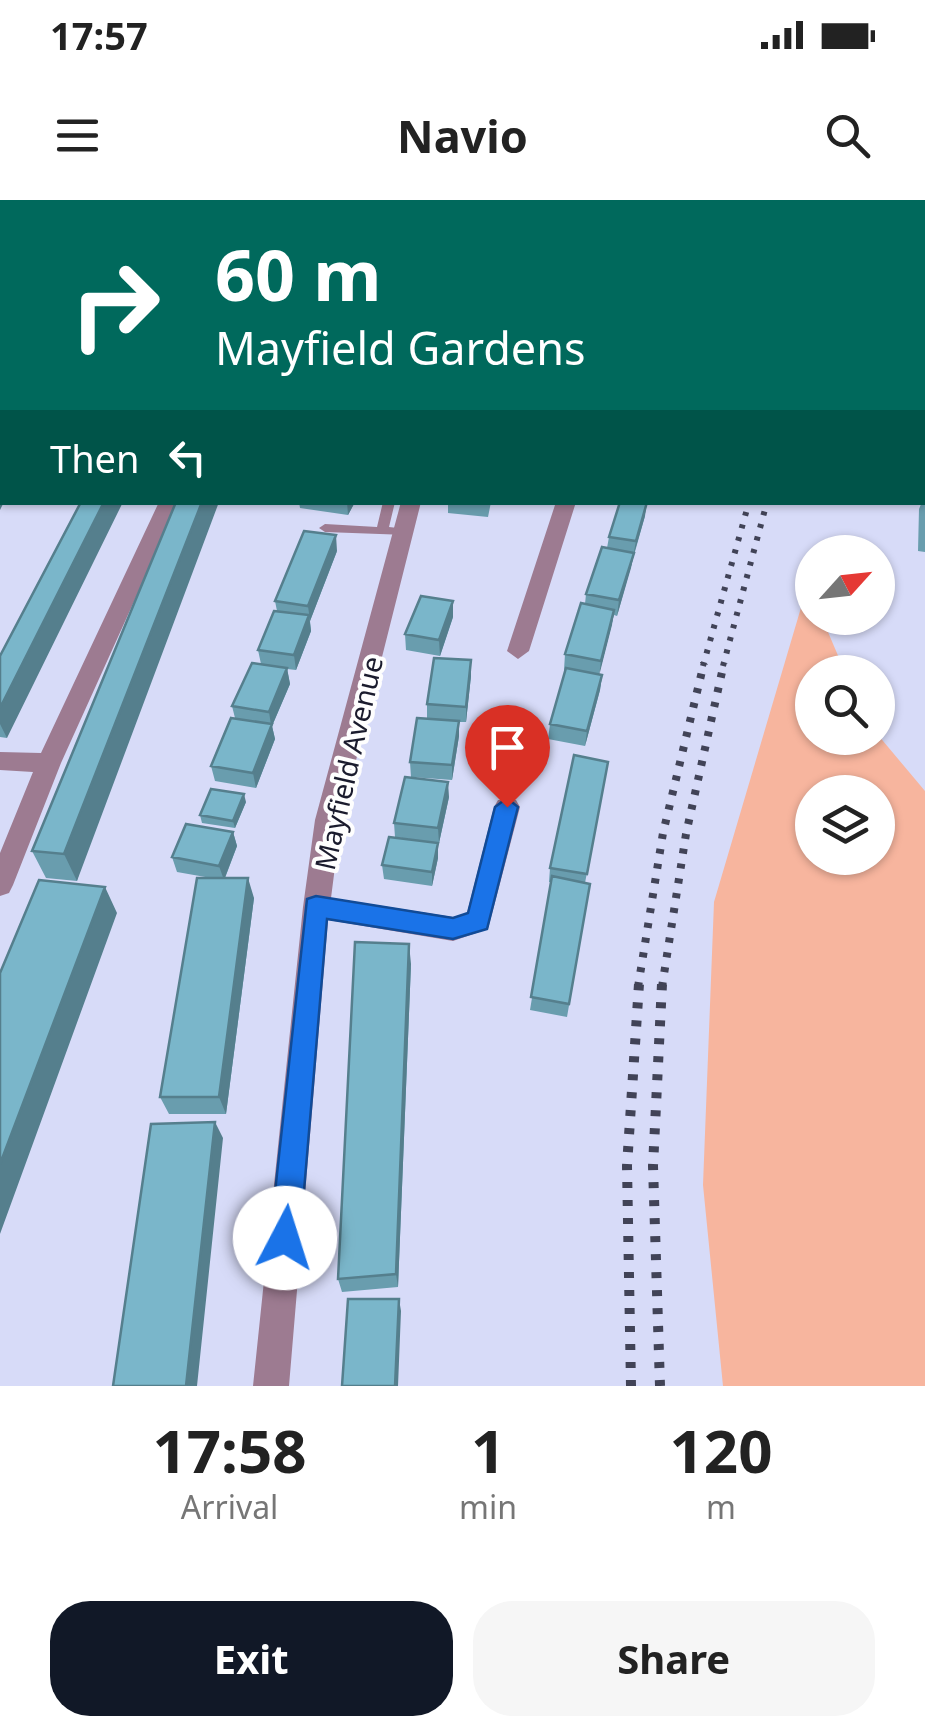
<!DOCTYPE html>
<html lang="en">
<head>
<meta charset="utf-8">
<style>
	body { margin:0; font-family:"Noto Sans",sans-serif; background:#f6f6f6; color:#222; height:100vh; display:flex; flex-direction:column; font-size:38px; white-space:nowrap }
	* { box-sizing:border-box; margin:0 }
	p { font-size:32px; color:#767676 }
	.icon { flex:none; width:55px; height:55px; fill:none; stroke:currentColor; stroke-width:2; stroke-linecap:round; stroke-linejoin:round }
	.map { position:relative; height:1186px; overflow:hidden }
	.drawer { display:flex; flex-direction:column; background:#fff; flex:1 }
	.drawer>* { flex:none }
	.guide { position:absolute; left:0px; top:0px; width:925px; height:305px; box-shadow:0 2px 8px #0004; background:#00695c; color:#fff; overflow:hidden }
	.needle { width:65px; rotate:63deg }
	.fabs { position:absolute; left:795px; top:335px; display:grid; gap:20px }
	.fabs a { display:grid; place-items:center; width:100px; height:100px; border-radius:50%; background:#fff; box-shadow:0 2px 8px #0004; font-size:50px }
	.pin { position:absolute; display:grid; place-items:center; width:85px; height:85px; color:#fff; margin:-102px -42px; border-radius:50% 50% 50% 0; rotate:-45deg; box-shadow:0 0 10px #0007 }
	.pin .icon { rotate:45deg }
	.me { position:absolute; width:110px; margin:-55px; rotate:5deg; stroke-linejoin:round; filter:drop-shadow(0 0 8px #0008) }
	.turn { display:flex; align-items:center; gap:35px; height:210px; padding:0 50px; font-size:45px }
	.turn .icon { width:130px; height:130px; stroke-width:2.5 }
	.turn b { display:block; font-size:70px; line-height:85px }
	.then { display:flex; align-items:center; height:95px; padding:0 50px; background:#0003; gap:20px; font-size:38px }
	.eta { display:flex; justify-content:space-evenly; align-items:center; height:170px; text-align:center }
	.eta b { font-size:60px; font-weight:700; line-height:70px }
	.action { display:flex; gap:20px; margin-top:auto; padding:20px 50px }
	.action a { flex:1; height:115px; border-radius:40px; background:#111827; color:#fff; font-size:40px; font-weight:700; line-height:115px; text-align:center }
	.action a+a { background:#f6f6f6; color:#222 }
	.status { display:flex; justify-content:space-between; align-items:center; height:70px; padding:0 50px; background:#fff; direction:ltr }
	.status svg { height:28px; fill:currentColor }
	header { display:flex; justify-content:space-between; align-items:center; height:130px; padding:0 50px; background:#fff; font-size:45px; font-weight:700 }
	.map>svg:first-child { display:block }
	.green { fill:#f7b59e; fill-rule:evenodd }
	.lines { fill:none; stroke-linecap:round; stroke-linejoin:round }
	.path { stroke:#72748b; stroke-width:4; stroke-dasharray:4 5; stroke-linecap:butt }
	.service { fill:#9d7b91; fill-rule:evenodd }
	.minor { fill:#9d7b91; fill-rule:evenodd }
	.rail-far2 { stroke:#414357; stroke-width:6; stroke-dasharray:4 9; stroke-linecap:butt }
	.rail-far1 { stroke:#414357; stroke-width:8; stroke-dasharray:5 10; stroke-linecap:butt }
	.rail { stroke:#414357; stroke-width:10; stroke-dasharray:6 12; stroke-linecap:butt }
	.wall { fill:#699dae }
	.shaded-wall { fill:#557f8d }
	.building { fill:#7ab6ca; stroke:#557f8d; stroke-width:2.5 }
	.route { fill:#1a73e8; stroke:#114b97; stroke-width:2.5 }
	.labels { text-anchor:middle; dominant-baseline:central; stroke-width:8; stroke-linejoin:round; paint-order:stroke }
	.street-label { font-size:28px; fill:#1a1b2d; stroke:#fefefe }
</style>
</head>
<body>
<div class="status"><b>17:57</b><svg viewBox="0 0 49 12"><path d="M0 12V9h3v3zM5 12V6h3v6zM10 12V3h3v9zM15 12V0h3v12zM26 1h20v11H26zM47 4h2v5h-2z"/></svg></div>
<header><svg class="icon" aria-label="menu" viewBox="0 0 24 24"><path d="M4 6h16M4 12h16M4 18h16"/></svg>Navio<svg class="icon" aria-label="search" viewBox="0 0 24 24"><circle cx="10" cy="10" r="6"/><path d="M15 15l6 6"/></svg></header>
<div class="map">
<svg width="925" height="1186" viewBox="0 0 925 1186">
	<rect width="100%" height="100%" fill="#d7dbf8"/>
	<path class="green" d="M808 384 812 418H822L845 472H812V538L878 535 925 591V1186H723L703 985 714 702ZM878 592V658H812V592Z"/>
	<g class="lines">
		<path class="path" d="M890 0 895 2"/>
		<path class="service" d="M383 302H395L389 327 407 329V335L325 332 319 328 325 324 377 327Z"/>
		<path class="minor" d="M443 0H457V2H443Z
			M159 302H179L61 563 13 685 9 693 0 696V653L33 572 0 570V552L41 553Z
			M401 302H421L341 620 331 698 453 717 467 713 494 607 498 600H516L520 607 488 729 453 741 328 720 289 1186H253L303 707 315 620Z
			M556 302H576L529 451 518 459 507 451Z"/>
		<path class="rail-far2" d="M703 466 749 302
			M723 466 767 302"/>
		<path class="rail-far1" d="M638 787 663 633 704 463
			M662 787 686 634 724 463"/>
		<path class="rail" d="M631 1186 627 966 639 784
			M660 1186 653 966 662 784"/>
	</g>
	<path class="wall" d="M0 0H39L38 2 0 3Z
		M383 0H421L420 2H383Z
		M925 165V201L922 200V170Z
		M925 210V248H922V217Z
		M925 293V352L918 351 919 309 922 302Z
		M176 302 77 681 46 678 32 651Z
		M299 302H355L348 315 300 308Z
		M448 302H491L488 317 448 313Z
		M645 316 617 416 614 415 599 474 602 475 600 490 585 546 548 539 550 524 566 470H564L565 454 585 404 586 394 607 348 609 337Z
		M337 351 310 421 311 431 296 470 287 469 290 484 272 526 275 539 256 588 215 581 211 566 235 518 232 506 261 464 258 450 277 411 275 401Z
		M453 417 440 456 406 450 405 434Z
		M0 456 7 538 0 537Z
		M471 460V476L466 522H459V536L452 580 411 577 410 562 427 518V504Z
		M608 562 585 683 590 684 567 817 530 810 551 682H549L550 668Z
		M449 597 439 643 395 637 394 623Z
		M246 602 235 628 202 623 200 615Z
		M233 632 237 646 225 678 254 698 226 914H169L160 897 211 678 177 672 172 657Z
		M438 643V658L432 686 384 679 382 665Z
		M411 764 398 1087 342 1092 338 1079Z"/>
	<path class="shaded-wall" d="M2 257V302H4L0 310V261Z
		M104 302H123L7 538 0 524V508Z
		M202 302H219L77 681 64 654Z
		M347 302H355L348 315Z
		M647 302 645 316 633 357 636 341Z
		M336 335 337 351 310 421 308 406Z
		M634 353 631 368 617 416 619 400Z
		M453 401V417L440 456 439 440Z
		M614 410 612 425 599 476 601 461Z
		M309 415 311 431 296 470 294 455Z
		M471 460V476L466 522V507Z
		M287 468 290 484 272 526 275 539 256 588 253 573 271 525 269 512Z
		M602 475 600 490 585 546 587 531Z
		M459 521V536L452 580V565Z
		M448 582 449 597 439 643 438 628Z
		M244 594 246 602 235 628 233 621Z
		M233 632 237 646 224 680 219 666Z
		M438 643V658L432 686V672Z
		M248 678 254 698 226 914 219 897Z
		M105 687 117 713 0 1034V964Z
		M409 744 411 764 398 1087 396 1074Z
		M215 922 223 938 197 1186H186Z
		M399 1099 401 1111 398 1186H395Z"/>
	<path class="building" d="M136 0H157L154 2H133Z
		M254 0H292L293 2H256Z
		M493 0H518L517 2H492Z
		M642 0H666L665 2H641Z
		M735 0H762L761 2H734Z
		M925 165V184L922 183V170Z
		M0 187H2V257L0 261Z
		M81 302H104L0 508V456Z
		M176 302H202L64 654 32 651Z
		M620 302H647L636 341 609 337Z
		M304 331 336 335 308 406 275 401Z
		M602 347 634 353 619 400 586 394Z
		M421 396 453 401 439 440 405 434Z
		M581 403 614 410 601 461 565 454Z
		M274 411 309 415 294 455 258 450Z
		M434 458 471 460 466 507 427 504Z
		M252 463 287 468 269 512 232 506Z
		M566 468 602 475 587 531 550 524Z
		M231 518 272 524 253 573 211 566Z
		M417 518 459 521 452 565 410 562Z
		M574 555 608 562 587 674 550 668Z
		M405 577 448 582 438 628 394 623Z
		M211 589 244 594 233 621 200 615Z
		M186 624 233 632 219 666 172 657Z
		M389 637 438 643 432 672 382 665Z
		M552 676 590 684 569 804 531 797Z
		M197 678H248L219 897H160Z
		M39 680 105 687 0 964V773Z
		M355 742 409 744 396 1074 338 1079Z
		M215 922 186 1186H113L151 924Z
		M348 1099H399L395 1186H342Z"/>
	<path class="route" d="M507 598 518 607 487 729 453 739 327 719 300 1038 295 1049 285 1053 274 1049 270 1038 307 699 316 696 453 718 468 713 495 607Z"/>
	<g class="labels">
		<g class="street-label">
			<text transform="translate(348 563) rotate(-77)">Mayfield Avenue</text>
		</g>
	</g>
</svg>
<div class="fabs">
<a><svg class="needle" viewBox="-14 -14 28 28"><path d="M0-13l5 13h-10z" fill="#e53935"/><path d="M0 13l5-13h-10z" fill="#767676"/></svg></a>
<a><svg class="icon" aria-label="search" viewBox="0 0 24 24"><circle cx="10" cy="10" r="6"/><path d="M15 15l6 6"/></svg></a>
<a><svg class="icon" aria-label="layers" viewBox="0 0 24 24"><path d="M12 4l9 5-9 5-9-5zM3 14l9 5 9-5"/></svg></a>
</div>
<div class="pin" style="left:507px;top:607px;background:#d93025"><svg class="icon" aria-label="arrive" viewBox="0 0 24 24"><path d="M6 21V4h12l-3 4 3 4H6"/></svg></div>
<svg class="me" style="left:285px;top:1038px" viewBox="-20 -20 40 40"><circle r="19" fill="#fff"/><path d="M0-13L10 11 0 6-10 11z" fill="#1a73e8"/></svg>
<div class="guide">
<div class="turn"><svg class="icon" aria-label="right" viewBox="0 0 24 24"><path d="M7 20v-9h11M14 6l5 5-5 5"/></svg><div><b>60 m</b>Mayfield Gardens</div></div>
<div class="then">Then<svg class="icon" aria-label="left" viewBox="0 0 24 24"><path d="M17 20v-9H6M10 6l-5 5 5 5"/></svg></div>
</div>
</div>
<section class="drawer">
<div class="eta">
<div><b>17:58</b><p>Arrival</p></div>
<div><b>1</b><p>min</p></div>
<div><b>120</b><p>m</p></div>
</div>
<div class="action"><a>Exit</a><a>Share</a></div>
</section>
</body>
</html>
